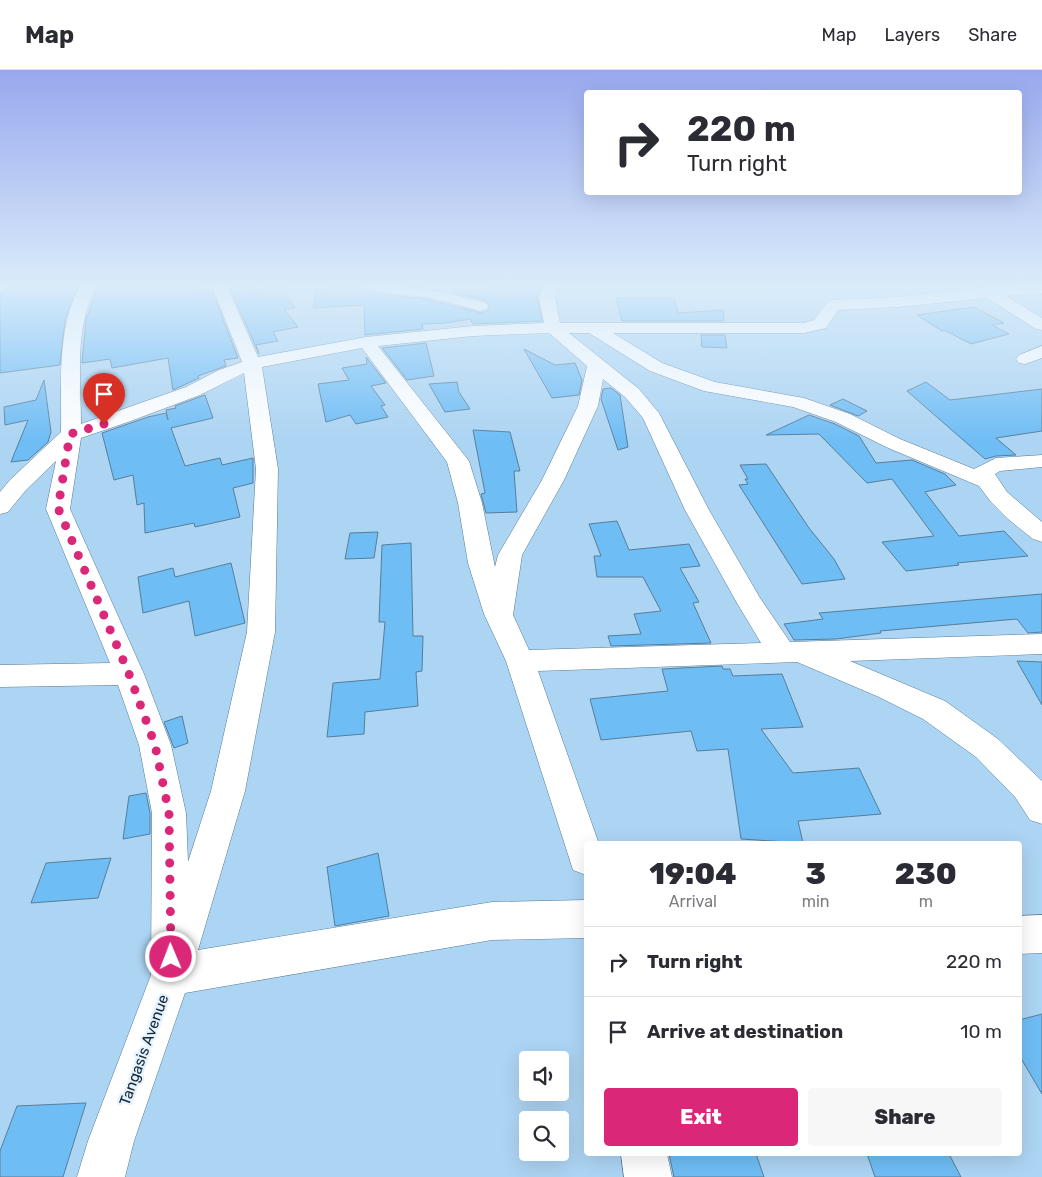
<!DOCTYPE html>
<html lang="en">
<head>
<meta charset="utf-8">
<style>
	body { margin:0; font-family:Rubik,sans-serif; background:#f7f7f7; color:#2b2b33; height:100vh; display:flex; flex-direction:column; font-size:19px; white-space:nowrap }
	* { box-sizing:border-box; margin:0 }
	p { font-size:16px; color:#7c7c81 }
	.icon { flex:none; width:28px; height:28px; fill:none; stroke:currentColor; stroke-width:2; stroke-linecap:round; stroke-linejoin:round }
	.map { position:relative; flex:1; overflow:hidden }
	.side { position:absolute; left:584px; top:771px; width:438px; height:315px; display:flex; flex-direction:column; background:#fff; border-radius:5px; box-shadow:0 5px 20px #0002 }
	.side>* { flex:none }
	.banner { position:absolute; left:584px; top:20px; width:438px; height:105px; border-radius:5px; box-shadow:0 5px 20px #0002; background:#fff; color:#2b2b33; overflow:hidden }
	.tools { position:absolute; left:519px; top:981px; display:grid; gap:10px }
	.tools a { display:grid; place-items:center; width:50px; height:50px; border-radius:5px; background:#fff; box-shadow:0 5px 20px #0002; font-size:25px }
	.pin { position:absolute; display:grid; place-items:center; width:42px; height:42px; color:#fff; margin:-51px -21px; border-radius:50% 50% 50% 0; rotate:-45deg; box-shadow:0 0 5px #0007 }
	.pin .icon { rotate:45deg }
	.me { position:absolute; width:55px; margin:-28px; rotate:359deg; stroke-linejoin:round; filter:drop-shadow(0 0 4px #0008) }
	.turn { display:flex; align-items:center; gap:18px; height:105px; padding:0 20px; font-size:22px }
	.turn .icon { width:65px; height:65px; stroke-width:2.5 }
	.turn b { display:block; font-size:35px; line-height:42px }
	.eta { display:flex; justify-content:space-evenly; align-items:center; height:85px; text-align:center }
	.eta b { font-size:30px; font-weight:800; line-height:35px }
	.cta { display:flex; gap:10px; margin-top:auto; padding:10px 20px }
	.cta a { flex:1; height:58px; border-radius:5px; background:#db2777; color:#fff; font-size:20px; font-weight:800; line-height:58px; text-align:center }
	.cta a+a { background:#f7f7f7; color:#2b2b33 }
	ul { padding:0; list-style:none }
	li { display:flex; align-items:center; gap:15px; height:70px; padding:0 20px; border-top:1px solid #e1e1e2 }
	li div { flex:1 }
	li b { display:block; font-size:19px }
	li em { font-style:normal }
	header { display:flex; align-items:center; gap:30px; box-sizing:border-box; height:70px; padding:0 25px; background:#fff; border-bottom:1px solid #e1e1e2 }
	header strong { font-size:24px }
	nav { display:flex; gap:28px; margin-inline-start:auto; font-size:18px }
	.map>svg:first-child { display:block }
	.building { fill:#6fbdf5; stroke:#587d99 }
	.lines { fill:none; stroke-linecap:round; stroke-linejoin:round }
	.minor-casing { stroke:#567b97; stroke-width:1 }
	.minor { fill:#fff; fill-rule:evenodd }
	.route { stroke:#db2777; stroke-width:9; stroke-dasharray:0 16.2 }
	.labels { text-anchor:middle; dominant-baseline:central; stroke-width:4.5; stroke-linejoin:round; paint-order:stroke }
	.street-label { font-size:15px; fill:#172632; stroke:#e2f2fe }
</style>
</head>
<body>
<header>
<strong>Map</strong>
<nav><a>Map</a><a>Layers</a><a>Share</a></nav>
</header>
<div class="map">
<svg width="1042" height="1107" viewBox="0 0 1042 1107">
	<rect width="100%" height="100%" fill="#acd4f3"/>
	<path class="building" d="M14 216H78L65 250 60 295 0 303V224L9 221Z
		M98 216H193L194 220 211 218 238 288 224 290 226 296 198 306 199 308 173 320 168 288 112 298 110 289 82 293 86 250Z
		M229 216H247L250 221 281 216 295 238 284 239 298 257 273 262 278 271 256 275 259 284Z
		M495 216H541L537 227 542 251 473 254 470 249 445 253 422 254 423 259 365 265 364 235 313 238 317 219 360 217 365 221 373 223 425 229 481 243 487 241 490 237 486 231 452 222 495 219Z
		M616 228H674L678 243 723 240 724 251H622Z
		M974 237 1004 253 992 255 1009 264 971 274 946 261H942L917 245Z
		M701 265H725L727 278 702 277Z
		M426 273 434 306 407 310 382 278Z
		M524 279 555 295 575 293 582 310 579 325 552 328Z
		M366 287 386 313 371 316 385 335 381 336 388 347 356 354 350 345 326 352 318 314 349 310 342 298 367 294Z
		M44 310 51 362 48 372 28 390 11 392 28 350 5 355 4 337 36 330Z
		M457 312 459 322 470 339 445 342 429 314Z
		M926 312 950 330 1042 319V361L996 368 1016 385 996 386 985 389 907 321Z
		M611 318 620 325 628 377 618 380 601 329 603 319Z
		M205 325 213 348 171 358 185 396 220 388 222 395 253 388V413L233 418 240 447 195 457 194 453 145 463 144 433 137 435 133 405 114 410 102 363 148 347 166 343 168 350 166 340 176 338 175 336Z
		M843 329 867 341 858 346 830 335Z
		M809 345 835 354 859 366 876 393 912 390 945 404 956 415 925 422 959 466 1004 461 1028 486 957 493 959 495 906 501 882 472 934 466 892 409 867 413 819 364 766 365Z
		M473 360 510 362 520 401H514L517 442 486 443 481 424 485 423Z
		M766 394 809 458 834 489 845 509 802 514 739 415 748 414 745 409H748L740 395Z
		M617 451 629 480 689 474 700 496 680 498 699 532 693 533 711 573 611 576 608 566 641 564 634 544 661 541 643 507H597L594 486H601L589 454Z
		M378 462 374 488 345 489 350 463Z
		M411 473 413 566H423L422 601 416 602 418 636 365 642 364 664 327 667 333 613 380 609 385 552H379L382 475Z
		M231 493 245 553 195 566 189 531 143 543 138 507 173 498 175 507Z
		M1042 524V562L1028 563 1017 549 880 561 881 563 836 569 794 570 784 554 823 549 819 543Z
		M1017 591 1042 592V635Z
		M722 596 723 599H730L733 606 782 604 803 657 761 659 793 703 859 698 881 744 798 751 803 773 741 769 728 679 697 681 691 661 601 670 590 629 668 621 662 599Z
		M182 646 188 673 174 678 164 652Z
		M146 723 150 743V764L123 769 129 726Z
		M378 783 389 846 335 856 327 797Z
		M111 788 98 828 31 833 46 793Z
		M1042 944V1024L1019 985V950Z
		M86 1033 63 1107H0V1081L17 1036Z
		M669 1084H756L764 1107H674Z
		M867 1084H949L961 1107H875Z"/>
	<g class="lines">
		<g class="minor-casing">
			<path id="minor" d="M0 216H11L8 219 0 222Z
				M80 216H96C74 259 81 308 81 354L186 317 219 300 242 292 212 216H227L258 287 366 267 473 256 544 253 539 227 543 216H558L555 227 560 253H804L814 250 827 232 833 230 897 227 988 217 1042 216V223L1006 226 1042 248V260L1036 259 987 228 897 237 838 240 826 258 804 263H613L662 293 715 312 804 328 850 344 900 369 974 399 996 388 1042 385V397L1000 401 995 404 1007 422 1042 452V472L1033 469 1008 449 991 432 979 416 886 377 836 352 793 337 704 321 650 301 589 263H569L639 319 659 343 709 440 760 528 790 572 1042 564V584L850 591 945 631 998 669 1042 711V754L1030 750 1015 727 976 687 923 649 879 627 797 592 538 601 599 774H586V805L573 800 506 591 484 544 468 493 458 433 447 392 362 278 262 297 278 399 275 562 245 721 198 880 492 832 586 830V868L492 870 185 923 134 1071 125 1107H77L88 1071 151 905 152 743 139 675 118 615 0 617V595L110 593 46 439 56 391 26 420 8 442 0 444V422L10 410 61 362C62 313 56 260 80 216ZM549 263 587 296 578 336 542 410 498 485 495 497 482 433 469 391 378 276 473 266ZM244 303 256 399 247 562 211 721 188 792 186 743 171 675 144 604 70 439 81 368 128 352 200 325ZM603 309 625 327 643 348 685 440 737 533 761 573 529 580 513 545 522 485 564 410 598 336Z
				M362 216C408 214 442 221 486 233L488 236 486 239 480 241C465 237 450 232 434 229 411 224 388 225 365 219Z
				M1042 276V288L1025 294 1019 293 1016 289 1019 285Z
				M1042 845V883L1019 884V846Z
				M621 1084H667L672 1107H624Z"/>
		</g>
		<use href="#minor" class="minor"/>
	</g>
	<linearGradient id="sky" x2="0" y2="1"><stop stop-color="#97a8ee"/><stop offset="0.58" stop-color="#daecfa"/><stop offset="1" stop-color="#daecfa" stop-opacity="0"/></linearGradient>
	<rect width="1042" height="371" fill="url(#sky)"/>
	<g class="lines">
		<path class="route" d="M104 354 70 364 58 438 129 604 155 675 169 743 171 887"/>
	</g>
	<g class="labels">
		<g class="street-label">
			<text transform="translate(144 980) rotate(-70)">Tangasis Avenue</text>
		</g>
	</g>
</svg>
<div class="tools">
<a><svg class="icon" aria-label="sound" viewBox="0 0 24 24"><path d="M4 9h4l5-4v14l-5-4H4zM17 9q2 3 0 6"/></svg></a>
<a><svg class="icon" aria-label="search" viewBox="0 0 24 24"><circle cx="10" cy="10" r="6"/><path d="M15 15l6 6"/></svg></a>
</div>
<div class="pin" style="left:104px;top:354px;background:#d93025"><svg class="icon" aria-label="arrive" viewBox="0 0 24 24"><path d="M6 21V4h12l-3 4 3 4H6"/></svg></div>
<svg class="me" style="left:171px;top:887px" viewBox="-20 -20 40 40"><circle r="17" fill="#db2777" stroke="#fff" stroke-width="3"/><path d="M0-11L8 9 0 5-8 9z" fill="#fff"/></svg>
<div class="banner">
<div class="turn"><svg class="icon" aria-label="right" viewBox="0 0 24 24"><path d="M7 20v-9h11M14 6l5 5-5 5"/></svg><div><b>220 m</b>Turn right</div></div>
</div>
<section class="side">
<div class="eta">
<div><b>19:04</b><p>Arrival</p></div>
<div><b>3</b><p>min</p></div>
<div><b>230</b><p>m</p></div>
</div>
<ul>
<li><svg class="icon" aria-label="right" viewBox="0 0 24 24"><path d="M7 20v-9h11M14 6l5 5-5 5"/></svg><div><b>Turn right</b></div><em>220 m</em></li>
<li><svg class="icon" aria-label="arrive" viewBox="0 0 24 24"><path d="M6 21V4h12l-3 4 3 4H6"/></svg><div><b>Arrive at destination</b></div><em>10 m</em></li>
</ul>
<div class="cta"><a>Exit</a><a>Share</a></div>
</section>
</div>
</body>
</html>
